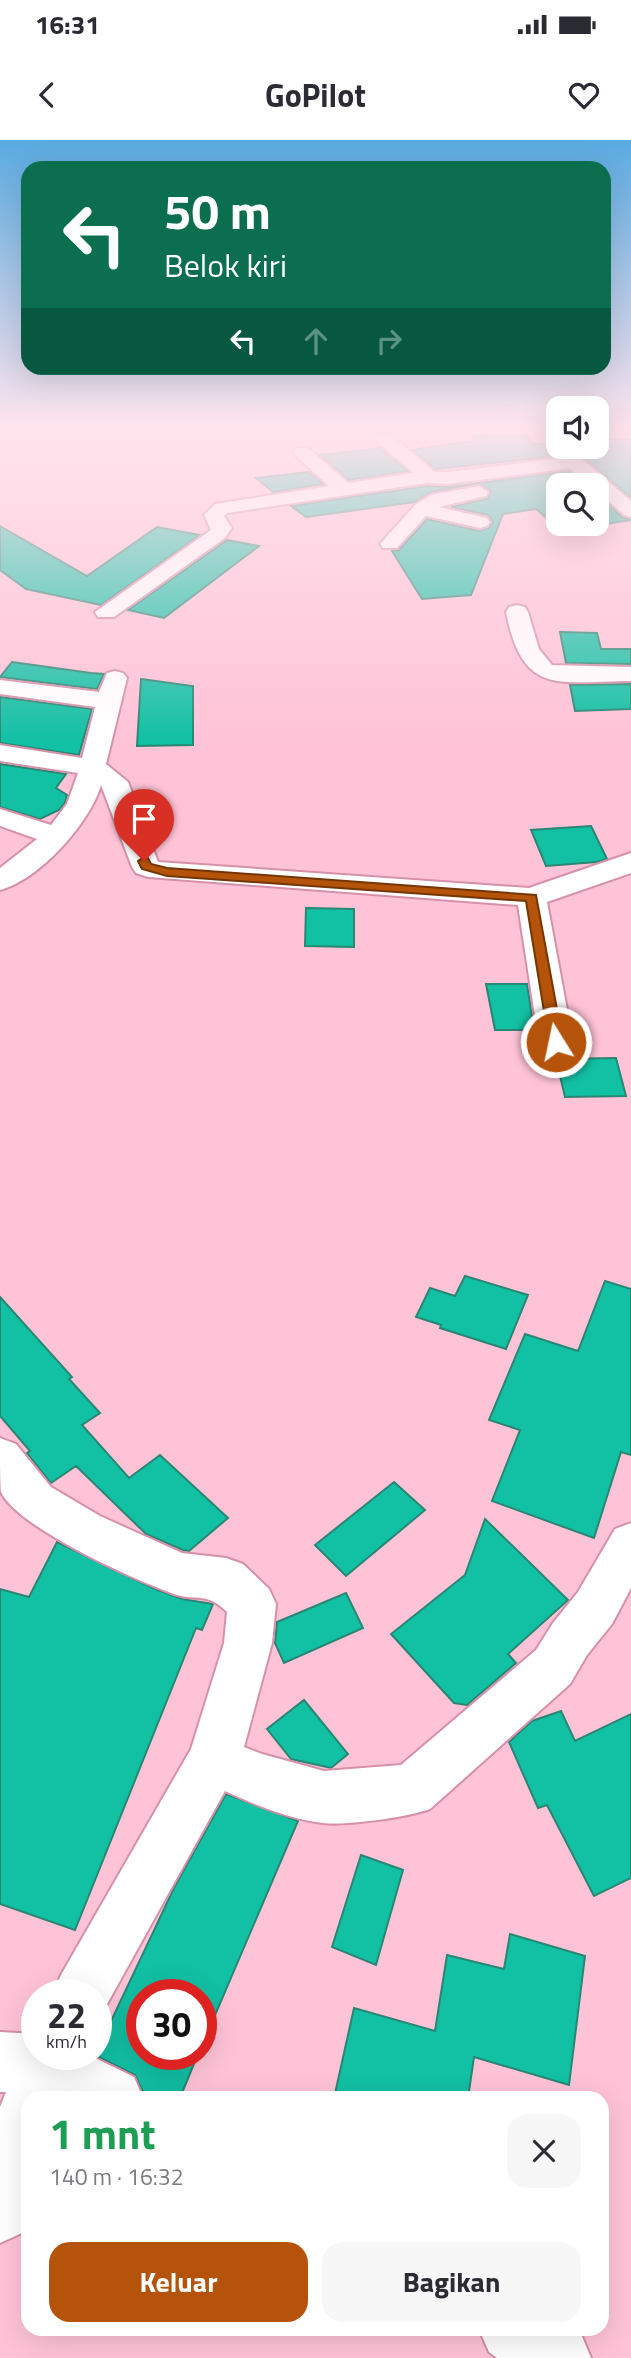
<!DOCTYPE html>
<html lang="id">
<head>
<meta charset="utf-8">
<style>
	body { margin:0; font-family:"Titillium Web",sans-serif; background:#f7f7f7; color:#2b2b33; height:100vh; display:flex; flex-direction:column; font-size:26px; white-space:nowrap }
	* { box-sizing:border-box; margin:0 }
	p { font-size:23px; color:#7c7c81 }
	.icon { flex:none; width:38px; height:38px; fill:none; stroke:currentColor; stroke-width:2; stroke-linecap:round; stroke-linejoin:round }
	.map { position:relative; flex:1; overflow:hidden }
	.panel { position:absolute; left:21px; top:1951px; width:588px; height:245px; display:flex; flex-direction:column; background:#fff; border-radius:21px; box-shadow:0 7px 28px #0002 }
	.panel>* { flex:none }
	.banner { position:absolute; left:21px; top:21px; width:590px; height:214px; border-radius:21px; box-shadow:0 7px 28px #0002; background:#0b6e4f; color:#fff; overflow:hidden }
	.tools { position:absolute; left:546px; top:256px; display:grid; gap:14px }
	.tools a { display:grid; place-items:center; width:63px; height:63px; border-radius:14px; background:#fff; box-shadow:0 7px 28px #0002; font-size:35px }
	.speed { position:absolute; left:21px; top:1839px; display:flex; gap:14px; font-size:35px; font-weight:700; text-align:center }
	.speed>* { display:grid; place-content:center; width:91px; height:91px; border-radius:50%; background:#fff; box-shadow:0 7px 28px #0002; line-height:1 }
	.speed small { font-size:18px; font-weight:400 }
	.speed .limit { border:10px solid #d22; background:#fff; color:#111 }
	.pin { position:absolute; display:grid; place-items:center; width:60px; height:60px; color:#fff; margin:-72px -30px; border-radius:50% 50% 50% 0; rotate:-45deg; box-shadow:0 0 7px #0007 }
	.pin .icon { rotate:45deg }
	.me { position:absolute; width:77px; margin:-38px; rotate:350deg; stroke-linejoin:round; filter:drop-shadow(0 0 5px #0008) }
	.turn { display:flex; align-items:center; gap:24px; height:147px; padding:0 28px; font-size:32px }
	.turn .icon { width:91px; height:91px; stroke-width:2.5 }
	.turn b { display:block; font-size:49px; line-height:60px }
	.lanes { display:flex; align-items:center; height:66px; padding:0 28px; background:#0003; justify-content:center; gap:35px; direction:ltr }
	.lanes .off { opacity:.35 }
	.round { display:grid; place-items:center; flex:none; width:74px; height:74px; border-radius:21px; background:#f7f7f7 }
	.overview { display:flex; align-items:center; justify-content:space-between; height:119px; padding:0 28px }
	h1 { font-size:42px; font-weight:700; line-height:52px; color:#1e9e55 }
	.action { display:flex; gap:14px; margin-top:auto; padding:14px 28px }
	.action a { flex:1; height:80px; border-radius:21px; background:#b45309; color:#fff; font-size:28px; font-weight:700; line-height:80px; text-align:center }
	.action a+a { background:#f7f7f7; color:#2b2b33 }
	.status { display:flex; justify-content:space-between; align-items:center; height:49px; padding:0 35px; background:#fff; direction:ltr }
	.status svg { height:19px; fill:currentColor }
	header { display:flex; justify-content:space-between; align-items:center; height:91px; padding:0 28px; background:#fff; font-size:32px; font-weight:700 }
	.map>svg:first-child { display:block }
	.building { fill:#12c0a4; stroke:#298673; stroke-width:2 }
	.lines { fill:none; stroke-linecap:round; stroke-linejoin:round }
	.minor-casing { stroke:#d690a9; stroke-width:4 }
	.minor { fill:#fff; fill-rule:evenodd }
	.route { fill:#b45309; stroke:#753606; stroke-width:2 }
</style>
</head>
<body>
<div class="status"><b>16:31</b><svg viewBox="0 0 49 12"><path d="M0 12V9h3v3zM5 12V6h3v6zM10 12V3h3v9zM15 12V0h3v12zM26 1h20v11H26zM47 4h2v5h-2z"/></svg></div>
<header><svg class="icon" aria-label="back" viewBox="0 0 24 24"><path d="M15 5l-7 7 7 7"/></svg>GoPilot<svg class="icon" aria-label="heart" viewBox="0 0 24 24"><path d="M12 20l-8-8c-3-5 5-10 8-4 3-6 11-1 8 4z"/></svg></header>
<div class="map">
<svg width="631" height="2218" viewBox="0 0 631 2218">
	<rect width="100%" height="100%" fill="#ffc3d7"/>
	<path class="building" d="M528 295 532 304H552L551 308 557 316 436 329 412 310 474 301 472 296Z
		M631 299V358L582 316 574 306H597V301Z
		M380 308 408 331 349 340 320 315Z
		M569 331 585 345H558V383H597V354L622 377 631 380 562 391 536 369 503 374 471 455 422 459 392 411 399 410 427 379 479 391 489 388 493 382 488 375 451 367 487 359 491 351 480 344 431 352 415 362 306 377 291 366 427 346 449 347Z
		M309 332 323 344 273 352 256 338Z
		M0 386 87 436 157 387 200 395 101 465 26 449 0 430Z
		M227 400 259 406 164 478 128 470Z
		M560 492 597 493 601 509H631V524L566 523Z
		M12 522 91 533 104 534 97 549 0 537Z
		M141 539 193 546V605L137 606Z
		M631 544V569L575 571 570 545Z
		M0 557 92 569 79 615 0 603Z
		M0 624 66 634 56 648 67 655 65 663 59 670 40 679 0 667Z
		M591 686 607 719 597 722 546 726 531 690Z
		M306 768 354 769V807L305 806Z
		M486 844H527L534 890H495Z
		M616 918 626 956 565 957 556 919Z
		M465 1136 528 1155 506 1209 440 1188 441 1185 416 1177 430 1148 455 1156Z
		M605 1141 631 1149V1315L621 1312 594 1398 492 1361 520 1290 489 1280 525 1194 578 1211Z
		M0 1157 72 1237 69 1239 100 1273 82 1285 129 1338 160 1315 228 1378 189 1411 183 1410 146 1394 76 1326 51 1343 27 1313 30 1311 0 1276Z
		M394 1342 425 1370 346 1436 315 1405Z
		M485 1379 568 1460 508 1514 516 1523 467 1565 454 1563 391 1494 465 1435Z
		M57 1402 155 1449 182 1459 213 1464 202 1490 196 1488 75 1790 0 1764V1449L29 1457Z
		M346 1453 363 1488 284 1523 275 1503 277 1482Z
		M304 1560 348 1614 331 1628 291 1619 267 1589Z
		M561 1571 575 1601 631 1574V1738L594 1756 547 1665 538 1668 509 1602 532 1581Z
		M226 1654 298 1681 201 1908V1855H142V1914H198L180 1958H146L135 1935 95 1915 174 1748Z
		M361 1715 403 1730 376 1825 332 1807Z
		M510 1794 585 1816 569 1945 474 1917 468 1958H334L354 1868 435 1891 447 1815 504 1829Z"/>
	<g class="lines">
		<g class="minor-casing">
			<path id="minor" d="M382 292 388 293 435 332H449L562 318 553 306 558 302V306H571L580 318 631 361V377L624 375 597 351V345H589L570 328 449 344 427 343 228 373 224 376 232 388 225 398 114 477H98L95 472 211 390 204 375 215 364 329 346 296 316 293 312 296 308H308L348 343 414 333 376 301 373 297Z
				M479 346 488 352 486 356 439 367 487 378 490 382 487 386 480 388 426 376 397 408H383L380 404 415 365 431 355Z
				M517 465 525 467 528 472 539 509 552 525 631 527V541C559 541 523 558 506 472L509 467Z
				M115 531 123 533 127 538 106 624 128 642 158 722 529 748 631 713V733L547 762 573 902 568 910 556 913 544 910 539 902 518 765 148 737 136 733 132 727 101 645C90 683 39 740 0 750V728L37 699 0 686V669L51 685 67 664 78 633 0 621V605L82 618 95 567 0 554V540L99 552 107 533Z
				M0 1298 16 1304 51 1347 100 1376 182 1413 226 1418 243 1424 269 1449 276 1464 272 1503 244 1607 262 1614 324 1631 401 1625 536 1510 553 1483 578 1452 615 1389 631 1383V1448L612 1484 587 1515 570 1544 430 1669C408 1677 346 1686 323 1683 290 1679 255 1665 225 1651L101 1875 96 1878V1855H52L61 1835 191 1609 224 1503 227 1472C206 1451 198 1462 174 1454 135 1440 18 1388 1 1352 0 1342 0 1311 0 1298Z
				M0 1892 37 1894V1914H87L134 1937 143 1958H28V2080L22 2093 0 2103V1967L6 1952H0Z
				M479 2189H573L581 2194 591 2218H497L489 2212Z"/>
		</g>
		<use href="#minor" class="minor"/>
	</g>
	<linearGradient id="sky" x2="0" y2="1"><stop stop-color="#59aae0"/><stop offset="0.48" stop-color="#ffe4ed"/><stop offset="1" stop-color="#ffe4ed" stop-opacity="0"/></linearGradient>
	<rect width="631" height="601" fill="url(#sky)"/>
	<path class="route" d="M144 717 148 718 151 724 167 728 536 755 563 902 556 906 549 902 526 761 167 736 142 729 138 721Z"/>
</svg>
<div class="tools">
<a><svg class="icon" aria-label="sound" viewBox="0 0 24 24"><path d="M4 9h4l5-4v14l-5-4H4zM17 9q2 3 0 6"/></svg></a>
<a><svg class="icon" aria-label="search" viewBox="0 0 24 24"><circle cx="10" cy="10" r="6"/><path d="M15 15l6 6"/></svg></a>
</div>
<div class="speed"><div>22<small>km/h</small></div><div class="limit">30</div></div>
<div class="pin" style="left:144px;top:721px;background:#d93025"><svg class="icon" aria-label="arrive" viewBox="0 0 24 24"><path d="M6 21V4h12l-3 4 3 4H6"/></svg></div>
<svg class="me" style="left:556px;top:902px" viewBox="-20 -20 40 40"><circle r="17" fill="#b45309" stroke="#fff" stroke-width="3"/><path d="M0-11L8 9 0 5-8 9z" fill="#fff"/></svg>
<div class="banner">
<div class="turn"><svg class="icon" aria-label="left" viewBox="0 0 24 24"><path d="M17 20v-9H6M10 6l-5 5 5 5"/></svg><div><b>50 m</b>Belok kiri</div></div>
<div class="lanes"><svg class="icon" aria-label="left" viewBox="0 0 24 24"><path d="M17 20v-9H6M10 6l-5 5 5 5"/></svg><svg class="icon off" aria-label="ahead" viewBox="0 0 24 24"><path d="M12 20V5M6 11l6-6 6 6"/></svg><svg class="icon off" aria-label="right" viewBox="0 0 24 24"><path d="M7 20v-9h11M14 6l5 5-5 5"/></svg></div>
</div>
<section class="panel">
<div class="overview"><div><h1>1 mnt</h1><p>140 m · 16:32</p></div><a class="round"><svg class="icon" aria-label="close" viewBox="0 0 24 24"><path d="M6 6l12 12M18 6L6 18"/></svg></a></div>
<div class="action"><a>Keluar</a><a>Bagikan</a></div>
</section>
</div>
</body>
</html>
